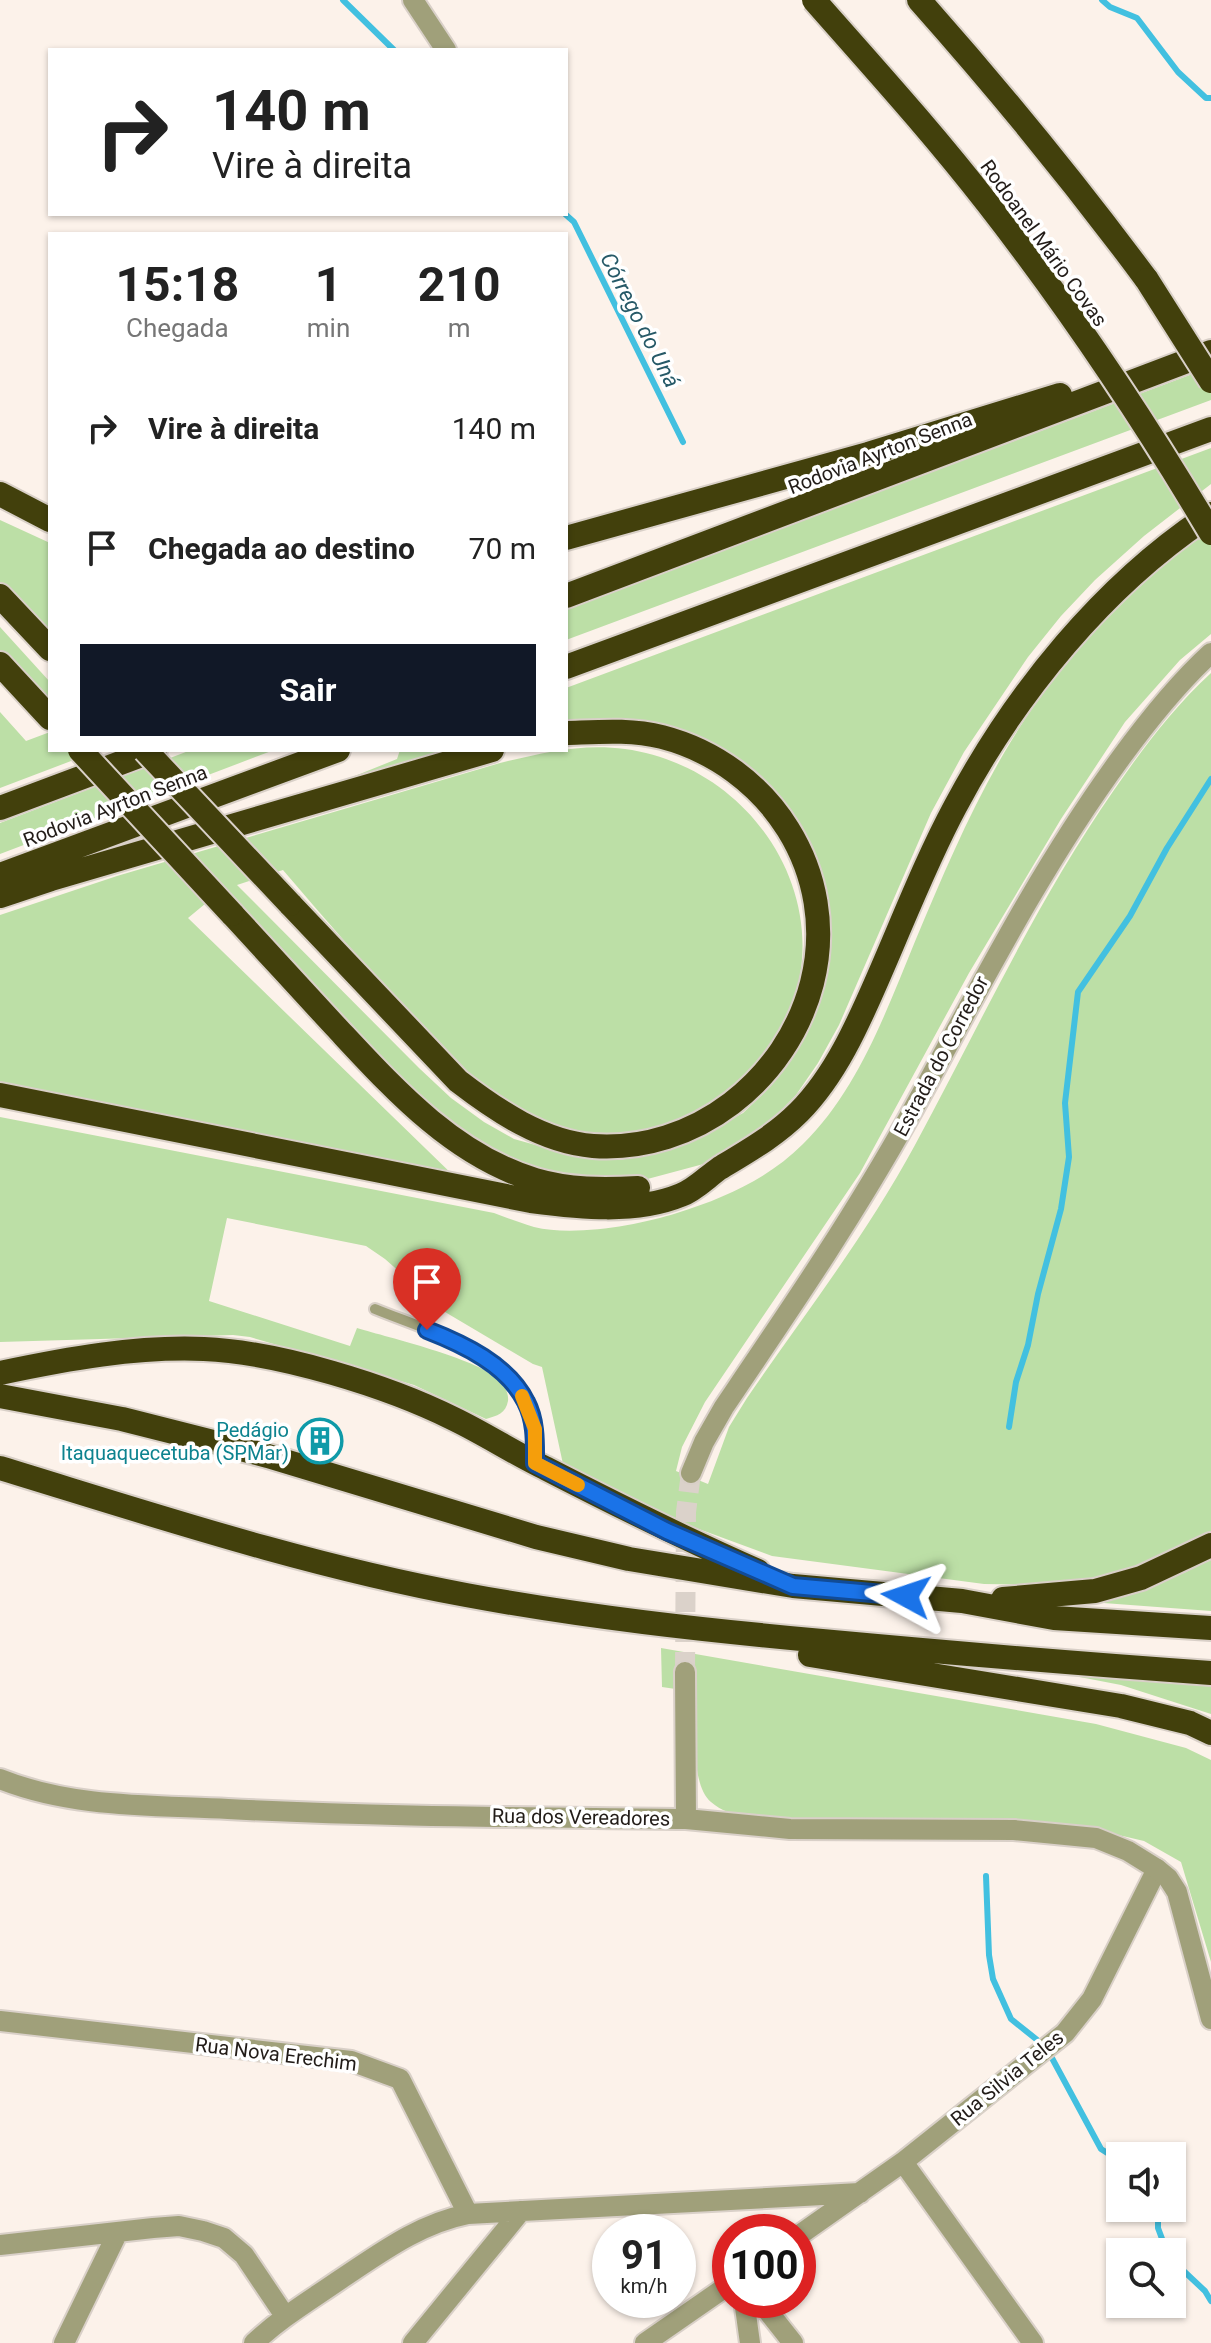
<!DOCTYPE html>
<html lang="pt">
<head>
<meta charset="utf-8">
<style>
	body { margin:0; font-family:Roboto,sans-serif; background:#f6f6f6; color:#222; height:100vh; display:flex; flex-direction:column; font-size:30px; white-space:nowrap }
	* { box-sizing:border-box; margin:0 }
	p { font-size:26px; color:#767676 }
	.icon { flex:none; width:44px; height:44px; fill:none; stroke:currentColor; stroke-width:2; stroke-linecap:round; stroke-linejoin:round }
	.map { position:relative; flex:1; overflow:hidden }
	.sheet { position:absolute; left:48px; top:232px; width:520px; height:520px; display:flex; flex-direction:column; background:#fff; border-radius:0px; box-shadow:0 2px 6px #0004 }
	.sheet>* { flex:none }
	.banner { position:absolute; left:48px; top:48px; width:520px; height:168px; border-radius:0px; box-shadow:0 2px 6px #0004; background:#fff; color:#222; overflow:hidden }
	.controls { position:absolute; left:1106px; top:2142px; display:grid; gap:16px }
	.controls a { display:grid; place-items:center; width:80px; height:80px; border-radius:0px; background:#fff; box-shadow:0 2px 6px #0004; font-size:40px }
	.speed { position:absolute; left:592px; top:2214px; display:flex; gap:16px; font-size:40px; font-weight:700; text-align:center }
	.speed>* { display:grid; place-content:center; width:104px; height:104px; border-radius:50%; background:#fff; box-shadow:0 2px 6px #0004; line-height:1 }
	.speed small { font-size:20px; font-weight:400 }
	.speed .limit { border:12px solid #d22; background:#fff; color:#111 }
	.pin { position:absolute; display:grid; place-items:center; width:68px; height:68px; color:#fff; margin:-82px -34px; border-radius:50% 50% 50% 0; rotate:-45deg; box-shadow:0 0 8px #0007 }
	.pin .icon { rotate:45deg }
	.me { position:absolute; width:88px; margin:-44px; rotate:275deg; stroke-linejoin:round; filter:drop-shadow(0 0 6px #0008) }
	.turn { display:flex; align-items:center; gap:28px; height:168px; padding:0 32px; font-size:36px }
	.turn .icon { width:104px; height:104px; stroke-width:2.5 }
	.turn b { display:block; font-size:56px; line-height:68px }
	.eta { display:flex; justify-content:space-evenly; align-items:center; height:136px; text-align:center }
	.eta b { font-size:48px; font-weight:700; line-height:56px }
	.primary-button { display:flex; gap:16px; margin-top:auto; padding:16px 32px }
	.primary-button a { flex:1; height:92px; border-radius:0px; background:#111827; color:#fff; font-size:32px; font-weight:700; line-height:92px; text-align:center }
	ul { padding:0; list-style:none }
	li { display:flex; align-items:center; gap:24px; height:120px; padding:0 32px }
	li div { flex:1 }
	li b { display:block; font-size:30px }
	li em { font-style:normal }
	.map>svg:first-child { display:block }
	.green { fill:#bcdfa6 }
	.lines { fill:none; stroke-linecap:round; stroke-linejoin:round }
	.stream { stroke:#42c0e0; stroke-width:6 }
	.tertiary-tunnel { stroke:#dbd2ca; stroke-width:20; stroke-dasharray:20 10; stroke-linecap:butt }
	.service-casing { stroke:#d9d0c8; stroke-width:14 }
	.minor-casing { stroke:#d9d0c8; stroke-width:24 }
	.tertiary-casing { stroke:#d9d0c8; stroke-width:24 }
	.motorway-casing { stroke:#d9d0c8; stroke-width:28 }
	.service { stroke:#a0a07a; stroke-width:10 }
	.minor { stroke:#a0a07a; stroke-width:20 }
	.tertiary { stroke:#a0a07a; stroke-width:20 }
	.motorway { stroke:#42400c; stroke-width:24 }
	.motorway-bridge-casing { stroke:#d9d0c8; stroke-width:28; stroke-linecap:butt }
	.motorway-bridge { stroke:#42400c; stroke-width:24 }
	.route-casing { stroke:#114b97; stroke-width:20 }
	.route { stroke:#1a73e8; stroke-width:14 }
	.slow { stroke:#f59e0b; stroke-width:14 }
	.labels { text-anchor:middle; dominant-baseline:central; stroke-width:7; stroke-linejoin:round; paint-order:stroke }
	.street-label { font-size:20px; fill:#221c18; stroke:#fff }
	.culture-label { font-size:20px; fill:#0d838f; stroke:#fff; text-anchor:end }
	.water-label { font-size:22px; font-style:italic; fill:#265967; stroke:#fff }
</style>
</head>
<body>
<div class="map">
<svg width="1211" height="2343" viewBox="0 0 1211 2343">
	<rect width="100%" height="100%" fill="#fcf2ea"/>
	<path class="green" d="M1211 367V400L566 640V609Z
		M1211 448V484L1144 536 1095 580 1061 616 1028 657 964 752 931 813 839 1025 818 1063 796 1095 769 1123 711 1162 640 1181 566 1179 502 1156 434 1114 217 894 188 918 459 1181 0 1088V915L117 876 500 763C542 753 581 743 625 749 782 771 866 960 745 1076 735 1085 725 1098 714 1105 699 1114 680 1119 663 1125 609 1143 574 1137 523 1113 513 1108 500 1104 490 1098 473 1087 455 1061 440 1046 386 989 334 930 283 870L237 885 419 1068 451 1098 484 1122 514 1139 582 1158 619 1160 656 1154 686 1144 743 1113 766 1091 785 1065 802 1032 812 893 762 802 672 742 566 730V688Z
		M0 520 50 543V635L0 584Z
		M1211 527V634L1180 660 1125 722 1061 819 969 973 860 1173 705 1402 682 1447 676 1471 708 1484 729 1427 747 1398C804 1315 867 1234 915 1145 980 1025 1036 902 1114 790 1143 748 1173 708 1211 673V1532L1186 1547 1119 1575 1044 1585 984 1584 772 1556 650 1511 563 1464 542 1367 533 1364 445 1312 385 1259 366 1246 227 1218 209 1301 350 1346 357 1328C390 1338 475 1358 498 1379 504 1384 509 1393 508 1401 506 1413 497 1416 486 1419L414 1385 250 1337 233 1335 0 1342V1117L494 1213C507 1218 521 1223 534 1227 574 1237 639 1225 677 1213 724 1198 768 1179 803 1144 859 1089 887 1009 916 939 943 875 969 813 1004 753 1056 663 1129 590 1211 527Z
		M0 627 50 682V715L0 660Z
		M0 712 26 741 50 732V750H100L0 788Z
		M191 750H274L0 854V823Z
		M400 750H467L330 786 397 759Z
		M1211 1559V1611L1090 1602 1148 1581 1184 1573Z
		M661 1648 1096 1724 1186 1748 1211 1760V1962L1181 1862 1144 1841 1097 1830 980 1818 869 1821 746 1817C733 1814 721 1811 711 1802 689 1784 696 1719 696 1692L662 1687Z
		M1028 1667 1211 1682V1714L1121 1685Z"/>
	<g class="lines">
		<path class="stream" d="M343 0 394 50
			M1102 0 1110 7 1137 18 1178 72 1206 98H1211
			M565 214 574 222 683 442
			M1009 1427 1016 1382 1028 1345 1038 1294 1061 1209 1069 1157 1065 1103 1078 992 1130 916 1167 848 1211 779
			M986 1876 989 1955 993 1979 1011 2019 1046 2047 1101 2149 1120 2161
			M1158 2208V2228L1167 2252
			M1172 2260 1205 2291 1211 2301"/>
		<path class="tertiary-tunnel" d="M685 1672 686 1512 691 1473"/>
		<g class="service-casing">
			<path id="service" d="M375 1309C426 1330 497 1348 525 1401 535 1419 535 1441 535 1461"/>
		</g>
		<g class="minor-casing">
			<path id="minor" d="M413 0 446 50
				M0 1779C72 1808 152 1805 228 1809 381 1817 533 1817 686 1819
				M0 2021 351 2061 400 2079 468 2214
				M903 2162 1033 2343
				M798 2236 903 2162 1065 2033 1092 1999 1157 1869
				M0 2245 153 2228 179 2226 203 2231 224 2238 244 2255 285 2316
				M744 2300 750 2343
				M759 2300 793 2343
				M64 2343 118 2232
				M254 2343C279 2319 309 2301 338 2281 379 2254 418 2224 468 2214L860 2193
				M413 2343 521 2211
				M645 2343 730 2284"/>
		</g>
		<g class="tertiary-casing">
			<path id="tertiary" d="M691 1473 704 1442 724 1407C789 1311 854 1216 910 1115 977 993 1038 871 1120 759 1147 722 1177 684 1211 653
				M685 1672 686 1819 790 1829 1014 1830 1096 1838 1128 1851 1157 1869 1168 1878 1177 1892 1211 2019"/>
		</g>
		<g class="motorway-casing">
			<path id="motorway" d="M919 0C999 90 1075 183 1147 280
				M0 494 50 520
				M566 538 868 454 1060 395
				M0 596 50 649
				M566 596 1211 352
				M0 664 50 718
				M566 667 1211 429
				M0 808 155 750
				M0 875 338 750
				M0 896 51 879 492 750
				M290 904 458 1081C497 1111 543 1142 593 1146 695 1153 787 1080 812 983 840 873 770 765 662 737 630 729 598 732 566 733
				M232 914C266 951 301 989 335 1026 392 1087 452 1155 535 1180 569 1190 603 1190 638 1188
				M0 1095 531 1201C578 1207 635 1214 681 1195 695 1190 707 1177 720 1168 748 1151 775 1136 799 1112 835 1076 858 1024 878 978 903 921 926 861 955 807 1015 694 1104 584 1211 514
				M0 1373C66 1359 137 1346 204 1349 278 1352 388 1386 454 1419 485 1434 514 1453 545 1468 615 1504 685 1539 758 1571
				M0 1396 122 1419 268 1456 536 1537 629 1559 793 1586 962 1601 1054 1618 1211 1628
				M0 1468C154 1515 308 1566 466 1595 584 1617 703 1630 822 1641 952 1653 1081 1664 1211 1673
				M1003 1599 1095 1591 1141 1578 1211 1545
				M810 1655 1121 1706 1190 1723 1211 1733"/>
		</g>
		<use href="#service" class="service"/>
		<use href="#minor" class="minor"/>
		<use href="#tertiary" class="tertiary"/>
		<use href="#motorway" class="motorway"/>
		<g class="motorway-bridge-casing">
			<path id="motorway-bridge" d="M814 0C873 67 933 133 988 204 1069 308 1144 420 1211 533
				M1147 280 1211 381
				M80 750 232 914
				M145 750 290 904"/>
		</g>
		<use href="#motorway-bridge" class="motorway-bridge"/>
	</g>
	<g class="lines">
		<g class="route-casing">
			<path id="route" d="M427 1330C463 1344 508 1365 526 1402 536 1421 535 1443 535 1463L667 1531 793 1586 906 1596"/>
		</g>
		<use href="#route" class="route"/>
		<path class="slow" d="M522 1396 535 1429V1463L578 1485"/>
	</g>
	<defs>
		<g id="building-ring" transform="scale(2.3)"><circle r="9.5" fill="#fff" stroke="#0f9aa8" stroke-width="1.5"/><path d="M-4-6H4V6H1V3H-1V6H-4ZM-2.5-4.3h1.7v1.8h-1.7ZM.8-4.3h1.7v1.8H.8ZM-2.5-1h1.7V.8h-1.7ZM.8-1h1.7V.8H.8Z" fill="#0f9aa8"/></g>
	</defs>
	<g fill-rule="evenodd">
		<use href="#building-ring" x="320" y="1441"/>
	</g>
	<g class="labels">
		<g class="street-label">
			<text transform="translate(1044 243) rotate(54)">Rodoanel Mário Covas</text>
			<text transform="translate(880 453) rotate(-21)">Rodovia Ayrton Senna</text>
			<text transform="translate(115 806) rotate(-21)">Rodovia Ayrton Senna</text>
			<text transform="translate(941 1056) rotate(-62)">Estrada do Corredor</text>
			<text transform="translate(581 1817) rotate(1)">Rua dos Vereadores</text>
			<text transform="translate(276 2054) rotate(7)">Rua Nova Erechim</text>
			<text transform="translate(1007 2078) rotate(-39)">Rua Silvia Teles</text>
		</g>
		<g class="culture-label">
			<text x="289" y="1430">Pedágio<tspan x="289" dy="23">Itaquaquecetuba (SPMar)</tspan></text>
		</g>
		<g class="water-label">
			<text transform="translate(640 320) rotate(63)">Córrego do Uná</text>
		</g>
	</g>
</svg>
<div class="controls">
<a><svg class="icon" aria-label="sound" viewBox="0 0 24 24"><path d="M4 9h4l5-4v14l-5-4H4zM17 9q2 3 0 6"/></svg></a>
<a><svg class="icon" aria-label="search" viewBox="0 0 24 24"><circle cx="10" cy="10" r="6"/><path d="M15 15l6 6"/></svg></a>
</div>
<div class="speed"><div>91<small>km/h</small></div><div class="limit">100</div></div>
<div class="pin" style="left:427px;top:1330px;background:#d93025"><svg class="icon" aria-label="arrive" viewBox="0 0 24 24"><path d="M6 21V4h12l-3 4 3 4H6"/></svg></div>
<svg class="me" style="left:906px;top:1596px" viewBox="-20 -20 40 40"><path d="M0-17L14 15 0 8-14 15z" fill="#1a73e8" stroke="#fff" stroke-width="4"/></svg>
<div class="banner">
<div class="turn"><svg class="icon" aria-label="right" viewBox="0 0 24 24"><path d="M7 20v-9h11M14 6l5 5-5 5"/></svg><div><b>140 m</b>Vire à direita</div></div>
</div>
<section class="sheet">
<div class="eta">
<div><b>15:18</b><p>Chegada</p></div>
<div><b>1</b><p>min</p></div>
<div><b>210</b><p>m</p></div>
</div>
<ul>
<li><svg class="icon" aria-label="right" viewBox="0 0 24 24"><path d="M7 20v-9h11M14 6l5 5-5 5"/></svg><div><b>Vire à direita</b></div><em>140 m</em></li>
<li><svg class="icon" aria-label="arrive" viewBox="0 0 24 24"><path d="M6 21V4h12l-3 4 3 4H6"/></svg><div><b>Chegada ao destino</b></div><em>70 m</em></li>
</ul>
<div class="primary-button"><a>Sair</a></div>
</section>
</div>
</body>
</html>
